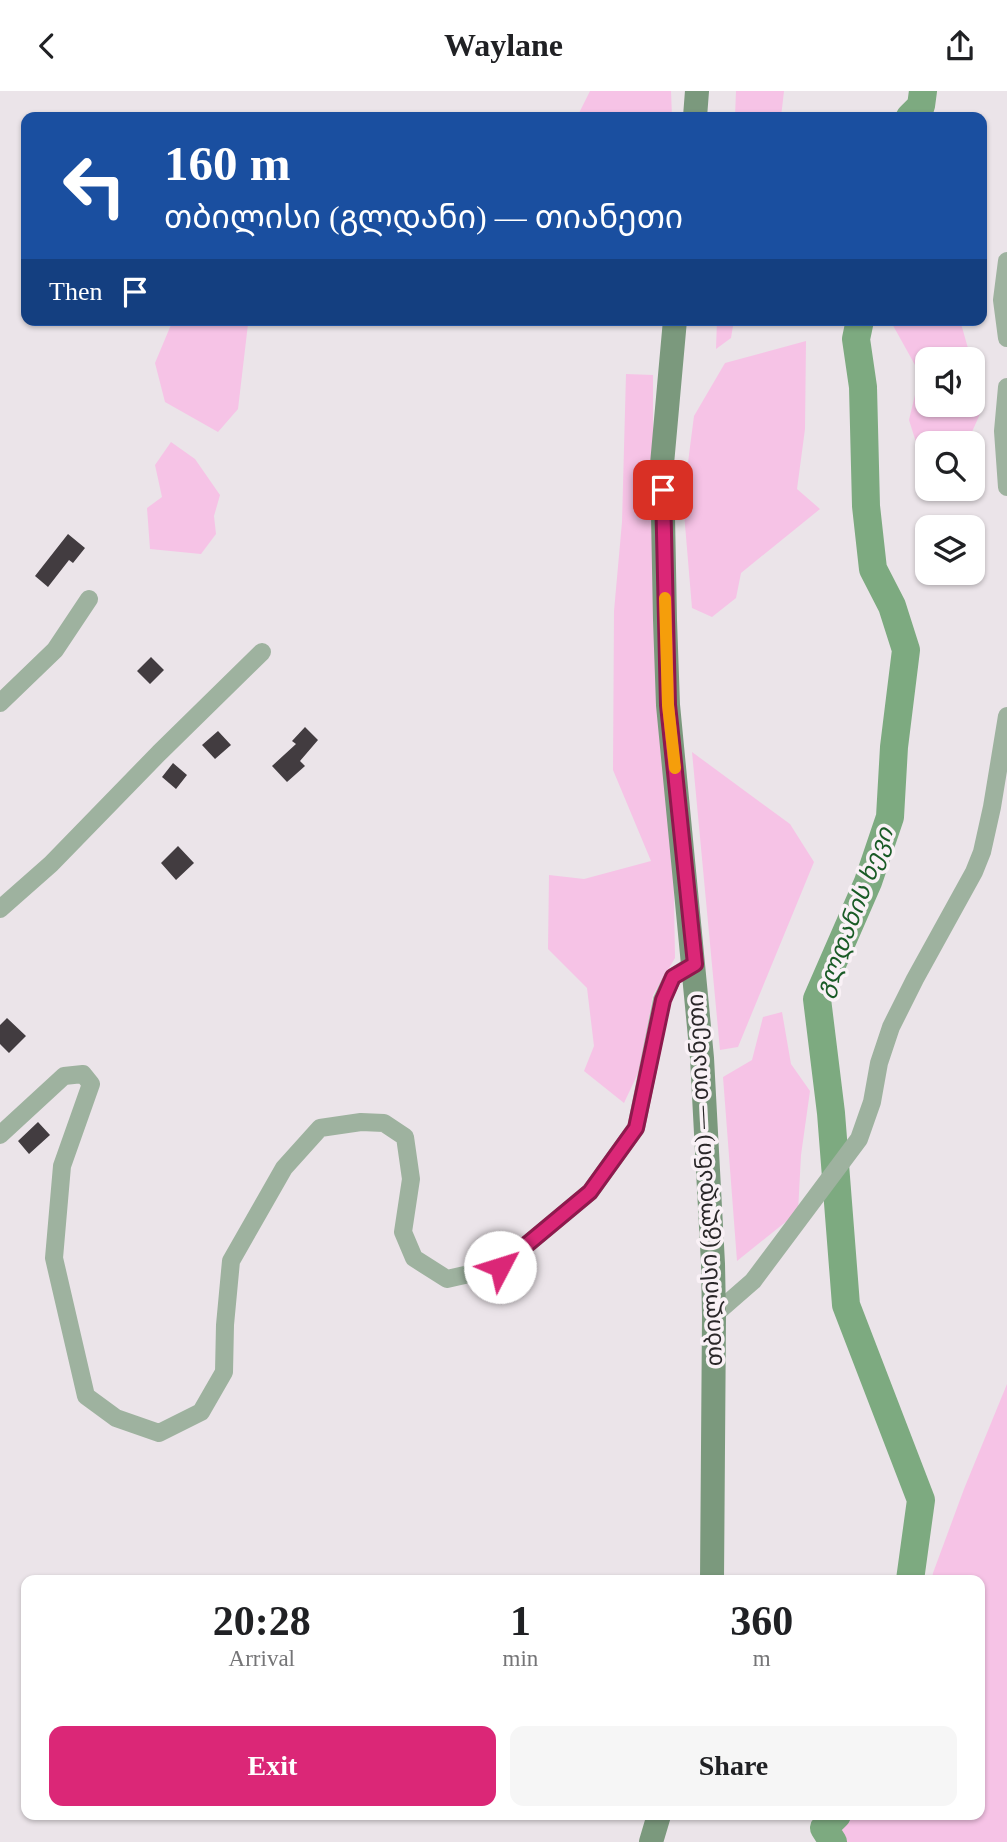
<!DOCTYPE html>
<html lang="en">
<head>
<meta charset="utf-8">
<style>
	body { margin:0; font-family:"Times New Roman","Noto Sans Georgian",serif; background:#f6f6f6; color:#202124; height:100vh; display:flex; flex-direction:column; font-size:26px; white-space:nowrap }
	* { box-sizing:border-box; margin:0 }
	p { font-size:23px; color:#757577 }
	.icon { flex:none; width:38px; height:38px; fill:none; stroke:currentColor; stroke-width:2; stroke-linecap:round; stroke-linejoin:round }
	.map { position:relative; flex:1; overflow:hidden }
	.panel { position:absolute; left:21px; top:1484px; width:964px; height:245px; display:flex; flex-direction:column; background:#fff; border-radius:14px; box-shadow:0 2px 5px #0004 }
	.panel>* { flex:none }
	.guide { position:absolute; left:21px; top:21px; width:966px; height:214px; border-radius:14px; box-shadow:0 2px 5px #0004; background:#1a4fa0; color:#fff; overflow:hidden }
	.controls { position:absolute; left:915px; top:256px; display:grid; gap:14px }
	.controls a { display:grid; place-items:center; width:70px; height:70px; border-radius:14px; background:#fff; box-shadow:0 2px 5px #0004; font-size:35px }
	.pin { position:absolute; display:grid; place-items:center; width:60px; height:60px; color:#fff; margin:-30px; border-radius:14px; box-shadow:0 4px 10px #0006 }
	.me { position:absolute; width:77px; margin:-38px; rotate:50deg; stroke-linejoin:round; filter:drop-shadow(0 0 5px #0008) }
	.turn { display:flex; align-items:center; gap:24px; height:147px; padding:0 28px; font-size:32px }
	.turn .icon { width:91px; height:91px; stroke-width:2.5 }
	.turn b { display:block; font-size:49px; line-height:60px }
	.then { display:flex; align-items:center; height:66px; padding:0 28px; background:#0003; gap:14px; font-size:26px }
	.eta { display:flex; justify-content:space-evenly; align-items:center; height:119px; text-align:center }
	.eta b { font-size:42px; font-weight:700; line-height:49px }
	.action { display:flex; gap:14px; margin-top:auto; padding:14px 28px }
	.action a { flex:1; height:80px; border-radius:14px; background:#db2777; color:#fff; font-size:28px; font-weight:700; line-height:80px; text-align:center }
	.action a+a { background:#f6f6f6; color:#202124 }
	header { display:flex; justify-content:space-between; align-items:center; height:91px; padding:0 28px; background:#fff; font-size:32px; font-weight:700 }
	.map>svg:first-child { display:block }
	.green { fill:#f6c3e6 }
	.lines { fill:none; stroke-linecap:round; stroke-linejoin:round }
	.river { stroke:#7daa80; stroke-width:28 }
	.building { fill:#423c40 }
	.street { stroke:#9eb29f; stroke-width:18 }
	.secondary { stroke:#7b997d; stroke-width:24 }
	.route-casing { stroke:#8e194d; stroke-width:18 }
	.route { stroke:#db2777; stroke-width:12 }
	.slow { stroke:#f59e0b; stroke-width:12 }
	.labels { text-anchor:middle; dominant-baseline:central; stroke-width:7; stroke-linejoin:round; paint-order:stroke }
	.street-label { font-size:23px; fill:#2a2729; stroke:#f9f1f6 }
	.water-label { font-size:24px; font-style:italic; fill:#195b26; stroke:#f9f1f6 }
</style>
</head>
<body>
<header><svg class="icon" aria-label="back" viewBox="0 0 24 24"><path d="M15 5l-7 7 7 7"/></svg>Waylane<svg class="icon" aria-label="share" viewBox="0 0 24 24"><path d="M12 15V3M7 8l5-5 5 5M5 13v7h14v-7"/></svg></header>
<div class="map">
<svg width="1007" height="1751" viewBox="0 0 1007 1751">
	<rect width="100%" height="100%" fill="#ebe4e9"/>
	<path class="green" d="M590 0H671L672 26H577Z
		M736 0H784L781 26H735Z
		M173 229H253L248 233 238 318 218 341 165 311 155 272Z
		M717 229H734L731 247 716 258Z
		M890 229H960L971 268H928V313H973V276L984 314 967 352H928L927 386 909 329 920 283Z
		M806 250 805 338 797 398 820 418 741 482 736 507 712 526 692 517 683 410 694 325 725 272Z
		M626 283 653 284V530L673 752 675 867 653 904 640 978 624 1012 584 980 594 955 587 897 548 858 549 784 584 788 651 770 613 679 614 520 622 431Z
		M171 351 195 368 220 404 214 425 216 443 201 463 150 458 147 417 162 406 155 374Z
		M692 661 790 733 814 771 738 956 720 959Z
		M782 921 791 973 810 1000 801 1064 798 1121 737 1170 723 986 752 969 763 926Z
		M1007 1293V1751H833L853 1724H980V1489H932L933 1482 964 1398Z"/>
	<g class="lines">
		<path class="river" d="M910 26 921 15 923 0
			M860 229 856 248 863 296 866 415 873 478 892 515 906 559 894 656 890 726 868 791 817 908 831 1022 846 1214 921 1409 910 1489
			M833 1751 824 1737 837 1724"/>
	</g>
	<path class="building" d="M68 443 85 457 73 472 69 469 48 496 35 485Z
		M151 566 164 579 150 593 137 580Z
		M305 636 318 649 300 670 305 675 287 691 272 675 296 653 292 650Z
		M218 640 231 654 215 668 202 654Z
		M173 672 187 684 176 698 162 686Z
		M178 755 194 772 176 789 161 772Z
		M7 927 26 945 9 962 0 953V934Z
		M38 1031 50 1044 29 1063 18 1050Z"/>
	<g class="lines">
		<path class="street" d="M1007 170 1002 209 1007 247
			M1007 296 1003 340 1007 396
			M0 612 55 559 89 508
			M0 818 51 773 159 662 262 561
			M0 1044 64 985 83 983 91 993 62 1075 54 1167 86 1305 116 1327 159 1342 201 1321 224 1281 225 1234 231 1170 284 1077 320 1037 361 1031 384 1032 405 1046 411 1088 403 1141 414 1167 447 1188 500 1176 590 1101 636 1037 662 909 673 886 695 872
			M714 1224 753 1190 859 1048 872 1011 879 972 891 936 915 888 974 781 982 761 992 716 1007 625"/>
		<path class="secondary" d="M695 26 697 0
			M675 229 662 373 665 529 668 614 702 967 713 1173 714 1224 712 1489
			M651 1751 659 1724"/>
	</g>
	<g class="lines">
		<g class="route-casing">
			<path id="route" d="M500 1176 590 1101 636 1037 663 909 673 886 695 873 668 614 663 399"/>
		</g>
		<use href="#route" class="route"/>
		<path class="slow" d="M665 507 668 614 675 677"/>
	</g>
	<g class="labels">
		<g class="street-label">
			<text transform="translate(705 1089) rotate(-93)">თბილისი (გლდანი) — თიანეთი</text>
		</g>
		<g class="water-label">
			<text transform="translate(854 821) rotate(-69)">გლდანის ხევი</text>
		</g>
	</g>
</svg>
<div class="controls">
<a><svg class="icon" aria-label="sound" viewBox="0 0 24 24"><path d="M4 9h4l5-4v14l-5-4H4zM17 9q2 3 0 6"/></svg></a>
<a><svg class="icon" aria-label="search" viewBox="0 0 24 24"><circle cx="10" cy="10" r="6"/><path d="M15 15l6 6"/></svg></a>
<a><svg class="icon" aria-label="layers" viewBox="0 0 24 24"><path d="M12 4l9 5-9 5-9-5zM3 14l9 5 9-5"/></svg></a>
</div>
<div class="pin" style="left:663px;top:399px;background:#d93025"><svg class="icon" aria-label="arrive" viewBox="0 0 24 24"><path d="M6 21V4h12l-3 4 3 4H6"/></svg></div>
<svg class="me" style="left:500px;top:1176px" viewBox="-20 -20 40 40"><circle r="19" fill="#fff"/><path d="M0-13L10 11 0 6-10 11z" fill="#db2777"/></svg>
<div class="guide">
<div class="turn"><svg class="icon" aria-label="left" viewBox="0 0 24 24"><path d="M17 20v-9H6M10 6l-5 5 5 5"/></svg><div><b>160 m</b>თბილისი (გლდანი) — თიანეთი</div></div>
<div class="then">Then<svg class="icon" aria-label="arrive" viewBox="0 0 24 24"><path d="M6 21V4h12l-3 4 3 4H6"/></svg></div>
</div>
<section class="panel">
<div class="eta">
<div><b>20:28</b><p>Arrival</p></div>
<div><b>1</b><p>min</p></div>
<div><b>360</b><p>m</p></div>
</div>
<div class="action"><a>Exit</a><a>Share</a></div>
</section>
</div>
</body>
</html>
